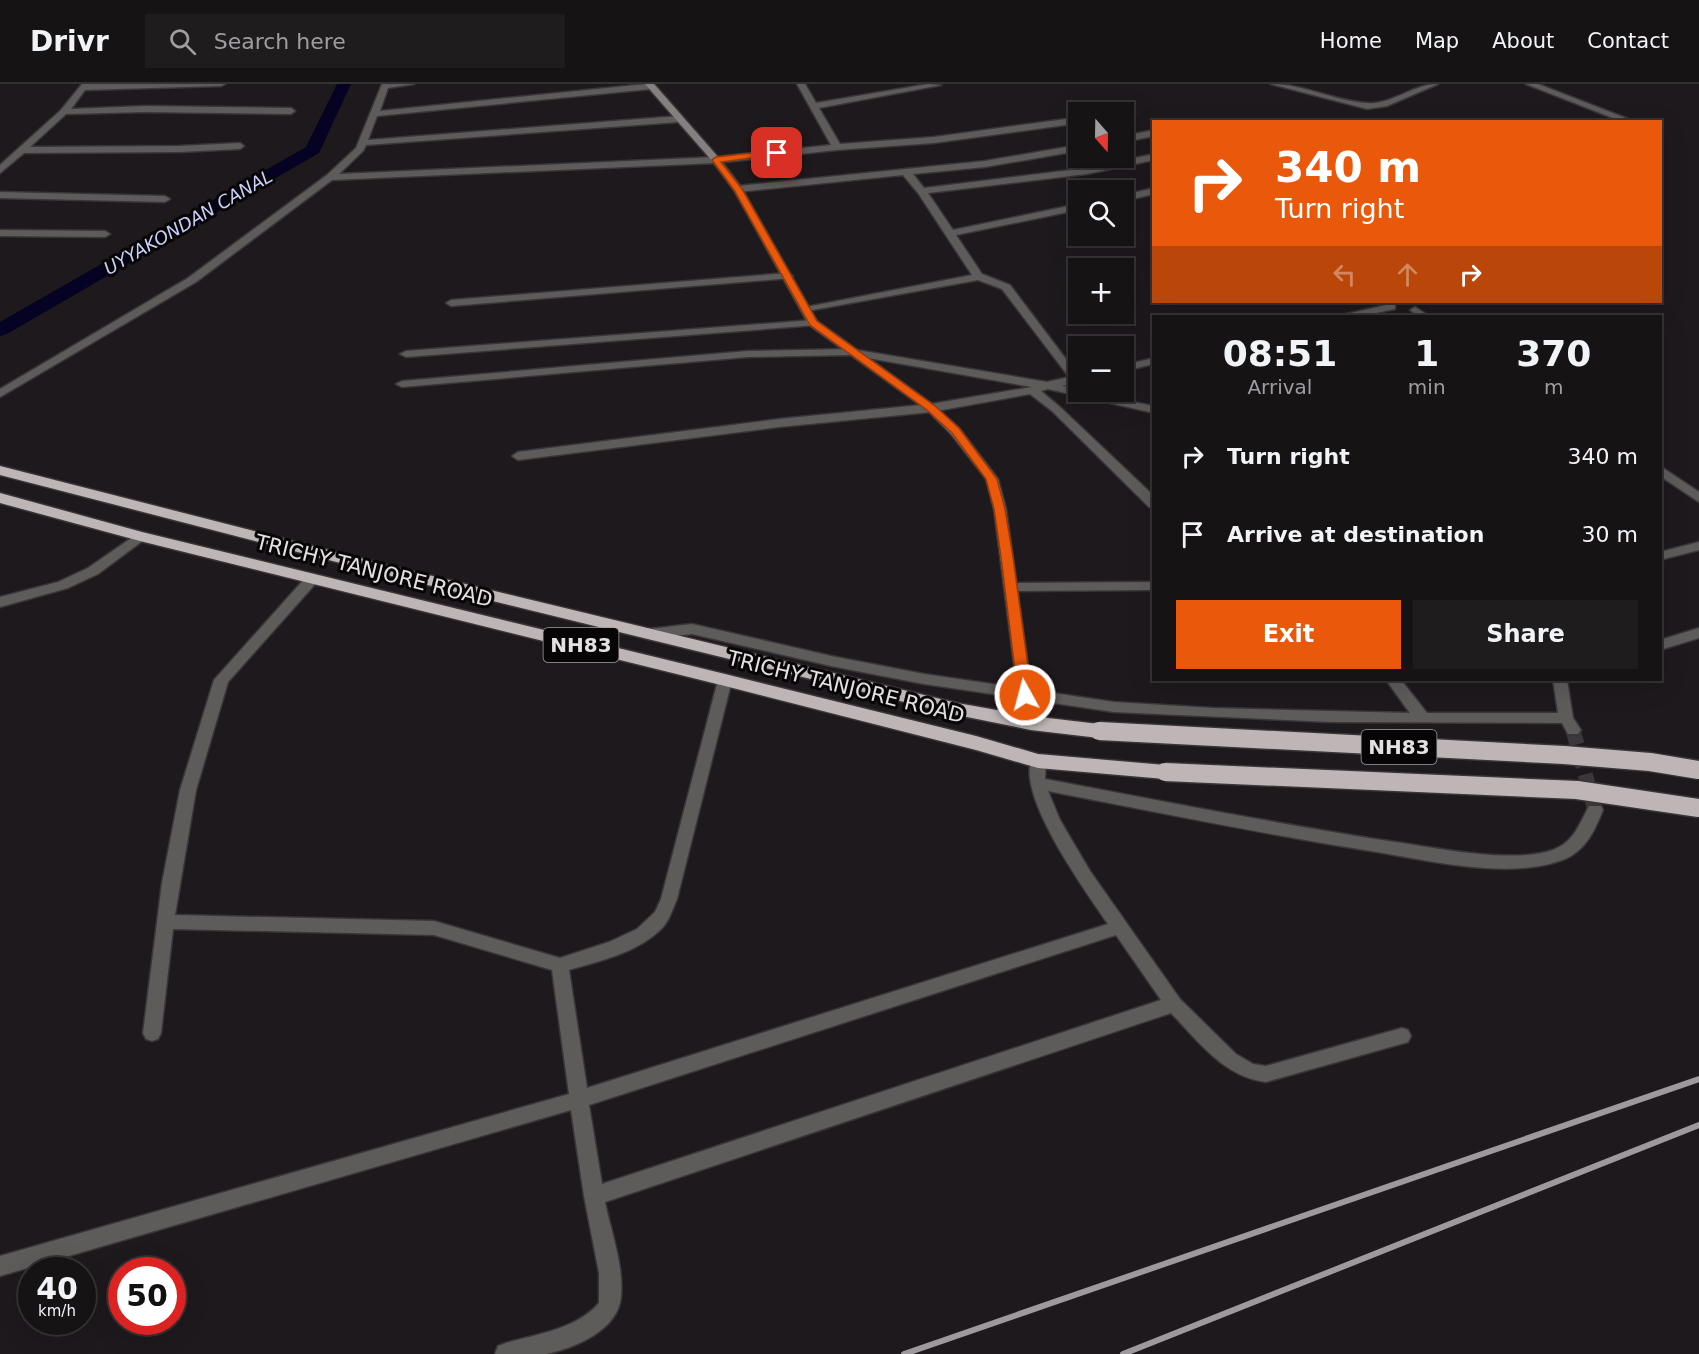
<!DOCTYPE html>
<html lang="en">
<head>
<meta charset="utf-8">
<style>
	body { margin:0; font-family:"DejaVu Sans",sans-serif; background:#1f1c1e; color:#f1f3f6; height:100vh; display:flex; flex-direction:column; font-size:22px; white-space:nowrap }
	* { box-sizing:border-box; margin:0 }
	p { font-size:20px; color:#9e9ea0 }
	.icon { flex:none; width:33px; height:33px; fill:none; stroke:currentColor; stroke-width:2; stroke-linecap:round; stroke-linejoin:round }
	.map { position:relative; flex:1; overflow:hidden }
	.drawer { position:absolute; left:1152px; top:231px; width:510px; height:366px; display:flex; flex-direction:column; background:#161315; border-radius:0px; box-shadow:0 6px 24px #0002,0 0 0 2px #353234 }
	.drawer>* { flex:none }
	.hud { position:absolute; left:1152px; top:36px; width:510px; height:183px; border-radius:0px; box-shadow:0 6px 24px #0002,0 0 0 2px #353234; background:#ea580c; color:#fff; overflow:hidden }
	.needle { width:39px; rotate:160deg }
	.buttons { position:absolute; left:1068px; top:18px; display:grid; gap:12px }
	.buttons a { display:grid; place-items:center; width:66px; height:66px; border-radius:0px; background:#161315; box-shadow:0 6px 24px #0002,0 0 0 2px #353234; font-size:30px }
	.speed { position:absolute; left:18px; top:1173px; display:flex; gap:12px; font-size:30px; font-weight:700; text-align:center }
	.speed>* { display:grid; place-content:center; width:78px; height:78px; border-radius:50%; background:#161315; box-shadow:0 6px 24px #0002,0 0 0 2px #353234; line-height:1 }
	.speed small { font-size:15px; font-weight:400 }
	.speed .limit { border:9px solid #d22; background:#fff; color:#111 }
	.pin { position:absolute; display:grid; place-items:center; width:51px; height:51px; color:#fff; margin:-26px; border-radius:12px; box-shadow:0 3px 9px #0006 }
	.me { position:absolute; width:66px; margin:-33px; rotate:353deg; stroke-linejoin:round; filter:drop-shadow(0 0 4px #0008) }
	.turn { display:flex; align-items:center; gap:21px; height:126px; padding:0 24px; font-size:27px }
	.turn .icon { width:78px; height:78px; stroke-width:2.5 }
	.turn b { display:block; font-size:42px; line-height:51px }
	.lanes { display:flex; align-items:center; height:57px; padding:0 24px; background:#0003; justify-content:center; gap:30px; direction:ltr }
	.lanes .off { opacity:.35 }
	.eta { display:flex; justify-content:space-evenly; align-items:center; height:102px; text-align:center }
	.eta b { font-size:36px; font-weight:600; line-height:42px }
	.action { display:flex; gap:12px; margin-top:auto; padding:12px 24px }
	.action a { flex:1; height:69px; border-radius:0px; background:#ea580c; color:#fff; font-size:24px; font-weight:600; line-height:69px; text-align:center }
	.action a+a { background:#1f1c1e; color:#f1f3f6 }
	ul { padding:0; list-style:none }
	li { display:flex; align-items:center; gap:18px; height:78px; padding:0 24px }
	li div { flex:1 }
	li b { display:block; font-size:22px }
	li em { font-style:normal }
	header { display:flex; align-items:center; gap:36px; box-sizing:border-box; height:84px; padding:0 30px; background:#161315; border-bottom:2px solid #353234 }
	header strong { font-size:28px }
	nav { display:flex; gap:33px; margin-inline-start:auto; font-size:21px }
	.search { width:420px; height:54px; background:#1f1c1e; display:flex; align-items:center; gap:15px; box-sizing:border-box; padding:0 21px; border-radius:0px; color:#9e9ea0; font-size:22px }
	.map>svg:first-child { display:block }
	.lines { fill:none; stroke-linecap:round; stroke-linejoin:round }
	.canal { fill:#050224; fill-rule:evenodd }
	.street-tunnel { stroke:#3c373a; stroke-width:15; stroke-dasharray:15 8; stroke-linecap:butt }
	.street-casing { stroke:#3a3538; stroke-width:3 }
	.secondary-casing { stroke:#3a3538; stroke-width:3 }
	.highway-casing { stroke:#3a3538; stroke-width:3 }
	.street { fill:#5e5b5b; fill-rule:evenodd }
	.secondary { fill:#857f7f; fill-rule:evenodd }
	.highway { fill:#beb6b6; fill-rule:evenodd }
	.rail { stroke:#9e999c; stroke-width:6 }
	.highway-bridge-casing { stroke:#3a3538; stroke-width:21; stroke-linecap:butt }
	.highway-bridge { stroke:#beb6b6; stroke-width:18 }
	.route { fill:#ea580c; stroke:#983908; stroke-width:1.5 }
	.labels { text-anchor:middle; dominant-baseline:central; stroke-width:6; stroke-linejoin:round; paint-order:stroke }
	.far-water-label { font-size:18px; font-style:italic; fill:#cad0fc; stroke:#070506 }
	.shield { fill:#070506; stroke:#a29fa1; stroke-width:1.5 }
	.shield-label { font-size:20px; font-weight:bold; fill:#e5e1e3 }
	.street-label { font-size:21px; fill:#e5e1e3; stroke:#070506 }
</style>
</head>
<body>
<header>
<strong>Drivr</strong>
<div class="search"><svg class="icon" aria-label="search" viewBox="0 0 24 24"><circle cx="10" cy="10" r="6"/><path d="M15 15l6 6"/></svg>Search here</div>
<nav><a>Home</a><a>Map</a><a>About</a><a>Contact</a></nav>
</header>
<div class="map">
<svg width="1699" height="1270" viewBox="0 0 1699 1270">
	<rect width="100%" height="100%" fill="#1e191c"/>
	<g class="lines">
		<path class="canal" d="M337 0H351L319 69 7 250 0 252V238L306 63Z"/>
		<path class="street-tunnel" d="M1573 646 1595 726"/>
		<g class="street-casing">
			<path id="street" d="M82 0H225L221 2 85 6 71 25 145 22 291 24 295 27 291 30 145 28 66 30 30 63 179 62 240 59 244 62 240 65 179 68 24 69 0 89V81L61 26Z
				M382 0H414L388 4 380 27 646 0 655 2 651 5 377 32 368 56 679 32 683 35 679 38 366 61 363 67 339 90 716 73 831 61 797 0H805L816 19 928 0 941 1 819 24 840 60 934 53 1066 35 1070 38 1066 41 934 59 837 66 716 79 332 96 196 198 0 313V305L188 194 327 91 356 64Z
				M1271 0C1304 0 1334 17 1367 19 1392 21 1413 0 1438 0L1387 22 1367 25Z
				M1526 0H1538L1636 38H1623Z
				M1154 46V52L1124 58V52Z
				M1078 61V67L985 83 913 90 924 104 1087 84 1154 70V76L1087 90 928 109 953 146 1078 120V126L956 151 982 190 1010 201 1078 291V298L1062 302 1078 305V308L1154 322V329L1048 305 1041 307 1060 323 1154 412V424L1149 423 1052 327 1030 310 931 328 779 343 518 376 512 372 518 368 779 335 931 320 1032 303 851 271 748 273 402 303 396 300 402 297 748 267 851 265 1047 298 1069 293 1002 205 978 196 802 228V224L806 223 972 191 918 109 903 91 738 108 733 105 738 102 985 77Z
				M1154 104V110L1124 117V111Z
				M0 108 165 112 170 115 165 118 0 114Z
				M0 146 105 147 110 150 105 153 0 152Z
				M788 189 793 192 792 194 451 222 446 219 451 216Z
				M1391 220 1395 221V225L1362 232H1345L1346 230Z
				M1415 223 1429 232H1418L1410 226Z
				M813 236 817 237V241L406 273 400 270 406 267Z
				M1154 274V280L1124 287V281Z
				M1660 382 1699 408V418L1660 392Z
				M140 448 147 452 145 455 98 490 68 504 0 523V513L58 498 88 484Z
				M1699 458V466L1660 476V468Z
				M312 491 319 495 317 498 228 598 196 706 175 831 434 837 560 874 609 858 637 845 655 828 661 815 718 596 725 591 732 596 677 815C672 826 669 839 659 847 636 869 599 877 569 886L587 1004 1108 840C1087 809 1013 708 1033 673H1043L1046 677 1045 695C1161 717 1277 740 1395 758 1438 764 1511 780 1553 766 1574 758 1580 739 1589 722H1601L1603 726C1595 746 1586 766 1565 775 1510 797 1427 776 1371 767 1263 750 1156 728 1048 707L1060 736 1090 787 1180 915 1236 970 1253 980 1266 982 1402 944 1408 946 1411 952 1408 958 1266 998C1224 993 1199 958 1171 929L605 1118C611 1148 624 1182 621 1213 618 1246 575 1264 546 1270 530 1270 511 1270 495 1270L498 1262 506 1259C537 1250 577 1245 599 1219V1189L584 1112 571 1026 0 1192V1172L569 1010 552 886 434 851 173 845 161 949 158 955 152 957 146 955 143 949 162 799 180 706 214 596 307 492ZM1116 851 1161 916 602 1100 589 1021Z
				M1154 498V506L1011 507 1004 503 1011 499Z
				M692 540 831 572 924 590 1114 618 1213 624 1410 629 1386 596H1401L1427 629H1558L1553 596H1567L1573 634 1581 646 1578 650H1568L1562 639 1331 638 1114 628 924 600 831 582 692 550 649 555 642 550 649 545Z
				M1699 544V554L1660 566V556Z"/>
		</g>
		<g class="secondary-casing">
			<path id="secondary" d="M645 0H654L719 74 741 103 817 237 935 322 959 344 998 395 1006 425 1032 611 1030 615H1020L1018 611 994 425 986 395 951 350 927 326 809 241 734 106 713 78Z"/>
		</g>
		<g class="highway-casing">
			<path id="highway" d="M0 382 387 481 957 619 1031 632 1099 640 1105 642 1108 647 1105 652 1099 654 1031 646 957 631 387 491 0 391Z
				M0 409 142 448 725 590 976 652 1038 670 1165 681 1172 683 1174 688 1172 693 1165 695 1038 684 976 666 725 602 140 457 0 419Z"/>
		</g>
		<use href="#street" class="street"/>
		<use href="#secondary" class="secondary"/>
		<use href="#highway" class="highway"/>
		<path class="rail" d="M904 1270 1699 995
			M1123 1270 1699 1041"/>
		<g class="highway-bridge-casing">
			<path id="highway-bridge" d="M1099 647 1564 671 1650 678 1699 686
				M1165 688 1577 706 1699 724"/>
		</g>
		<use href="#highway-bridge" class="highway-bridge"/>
	</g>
	<path class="route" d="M777 66 781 69 780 70 721 78 742 105 817 237 935 322 959 344 997 395 1005 425 1013 473 1032 611 1030 614 1025 616 1018 611 1001 473 994 425 986 395 952 349 927 326 810 241 734 106 712 76 716 73Z"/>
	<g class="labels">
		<g class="far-water-label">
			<text transform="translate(188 138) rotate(-30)">UYYAKONDAN CANAL</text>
		</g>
		<g class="shield">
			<rect x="543.5" y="544" width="75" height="34" rx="4.5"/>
			<rect x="1361.5" y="646" width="75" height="34" rx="4.5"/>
		</g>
		<g class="shield-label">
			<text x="581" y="561">NH83</text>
			<text x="1399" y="663">NH83</text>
		</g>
		<g class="street-label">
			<text transform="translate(374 487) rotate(14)">TRICHY TANJORE ROAD</text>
			<text transform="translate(846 603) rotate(14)">TRICHY TANJORE ROAD</text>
		</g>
	</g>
</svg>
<div class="buttons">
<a><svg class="needle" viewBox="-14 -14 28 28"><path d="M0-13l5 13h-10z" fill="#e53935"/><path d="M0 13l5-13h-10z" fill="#9e9ea0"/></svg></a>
<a><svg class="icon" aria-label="search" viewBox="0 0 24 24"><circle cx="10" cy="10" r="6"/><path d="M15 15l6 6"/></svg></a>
<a>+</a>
<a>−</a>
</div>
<div class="speed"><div>40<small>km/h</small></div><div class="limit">50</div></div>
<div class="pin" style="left:777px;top:69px;background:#d93025"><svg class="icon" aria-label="arrive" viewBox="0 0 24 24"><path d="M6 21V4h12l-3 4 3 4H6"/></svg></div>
<svg class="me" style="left:1025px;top:611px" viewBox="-20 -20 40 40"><circle r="17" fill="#ea580c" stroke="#fff" stroke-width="3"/><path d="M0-11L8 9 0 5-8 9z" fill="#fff"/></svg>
<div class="hud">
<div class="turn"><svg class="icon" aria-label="right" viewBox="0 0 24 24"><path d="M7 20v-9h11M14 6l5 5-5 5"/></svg><div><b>340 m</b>Turn right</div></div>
<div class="lanes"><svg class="icon off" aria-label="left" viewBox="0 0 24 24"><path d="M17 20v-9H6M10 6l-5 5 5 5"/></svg><svg class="icon off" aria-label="ahead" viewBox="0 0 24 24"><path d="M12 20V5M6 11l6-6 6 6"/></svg><svg class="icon" aria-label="right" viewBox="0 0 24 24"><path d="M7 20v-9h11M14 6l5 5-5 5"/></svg></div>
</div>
<section class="drawer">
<div class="eta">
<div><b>08:51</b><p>Arrival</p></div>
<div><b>1</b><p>min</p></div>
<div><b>370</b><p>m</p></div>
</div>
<ul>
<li><svg class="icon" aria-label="right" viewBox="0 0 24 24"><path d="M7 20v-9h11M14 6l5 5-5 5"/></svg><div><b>Turn right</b></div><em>340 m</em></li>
<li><svg class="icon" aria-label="arrive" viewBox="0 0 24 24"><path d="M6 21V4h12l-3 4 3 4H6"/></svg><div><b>Arrive at destination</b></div><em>30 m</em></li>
</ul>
<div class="action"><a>Exit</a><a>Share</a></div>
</section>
</div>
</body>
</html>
